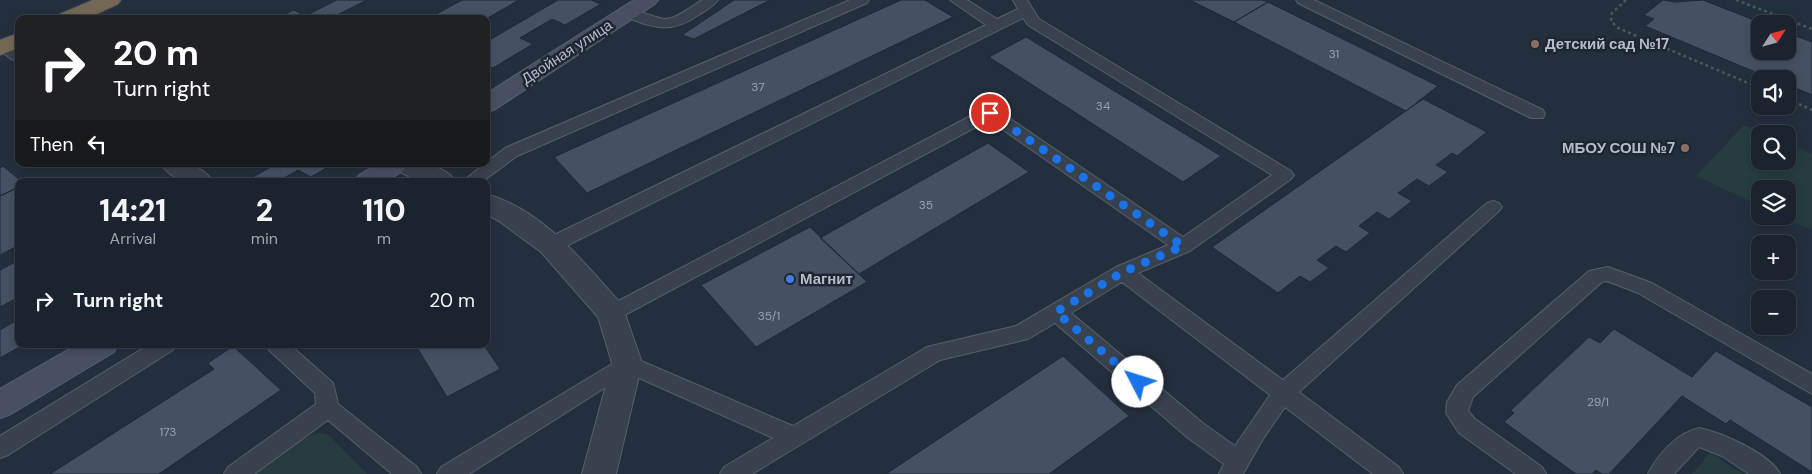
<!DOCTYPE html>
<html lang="en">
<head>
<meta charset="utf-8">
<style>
	body { margin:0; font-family:"DM Sans",sans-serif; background:#282f3a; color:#f1f3f6; height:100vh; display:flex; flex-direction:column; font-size:19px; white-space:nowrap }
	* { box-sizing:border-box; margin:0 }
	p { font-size:16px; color:#a0a4aa }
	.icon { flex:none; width:28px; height:28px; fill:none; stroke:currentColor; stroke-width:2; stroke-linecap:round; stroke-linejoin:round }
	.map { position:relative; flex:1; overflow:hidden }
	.sheet { position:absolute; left:15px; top:178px; width:475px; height:170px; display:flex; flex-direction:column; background:#1b232e; border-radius:10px; box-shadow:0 2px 8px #0003,0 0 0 1px #39404a }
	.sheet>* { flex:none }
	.top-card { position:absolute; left:15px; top:15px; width:475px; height:152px; border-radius:10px; box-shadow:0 2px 8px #0003,0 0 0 1px #39404a; background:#202124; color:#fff; overflow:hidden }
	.needle { width:32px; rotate:54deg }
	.tools { position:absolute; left:1751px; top:15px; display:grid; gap:10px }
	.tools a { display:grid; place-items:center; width:45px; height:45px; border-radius:10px; background:#1b232e; box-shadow:0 2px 8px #0003,0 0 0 1px #39404a; font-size:25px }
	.pin { position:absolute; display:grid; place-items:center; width:42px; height:42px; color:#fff; margin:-21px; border:2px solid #fff; border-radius:50%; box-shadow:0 1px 5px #0007 }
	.me { position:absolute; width:55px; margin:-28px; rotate:310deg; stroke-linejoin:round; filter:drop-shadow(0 0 4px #0008) }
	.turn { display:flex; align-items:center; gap:18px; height:105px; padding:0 15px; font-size:22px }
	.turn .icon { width:65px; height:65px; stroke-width:2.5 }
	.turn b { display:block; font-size:35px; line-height:42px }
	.then { display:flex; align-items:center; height:48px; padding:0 15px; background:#0003; gap:10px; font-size:19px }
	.eta { display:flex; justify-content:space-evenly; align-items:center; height:85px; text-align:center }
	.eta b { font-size:30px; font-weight:800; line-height:35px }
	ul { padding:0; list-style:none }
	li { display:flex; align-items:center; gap:15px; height:75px; padding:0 15px }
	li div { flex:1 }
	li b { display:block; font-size:19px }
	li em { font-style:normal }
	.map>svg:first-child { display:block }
	.green { fill:#263c3f }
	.building { fill:#455162; stroke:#1f2835 }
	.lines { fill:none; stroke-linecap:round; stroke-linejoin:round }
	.lane-casing { stroke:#565f6c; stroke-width:2 }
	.street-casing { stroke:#565f6c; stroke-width:2 }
	.secondary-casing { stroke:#565f6c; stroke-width:2 }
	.highway-casing { stroke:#434c59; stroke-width:2 }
	.path { stroke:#44595c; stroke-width:2.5; stroke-dasharray:3 3; stroke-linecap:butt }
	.lane { fill:#38414e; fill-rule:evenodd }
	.street { fill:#38414e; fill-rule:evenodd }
	.secondary { fill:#465061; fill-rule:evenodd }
	.highway { fill:#746855; fill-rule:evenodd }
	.route { stroke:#1a73e8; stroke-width:9; stroke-dasharray:0 16.2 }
	.education-dot { fill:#8d6e63; stroke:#1d2633; stroke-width:2 }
	.shop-dot { fill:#3f7fe0; stroke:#1d2633; stroke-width:2 }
	.labels { text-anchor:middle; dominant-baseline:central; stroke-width:5; stroke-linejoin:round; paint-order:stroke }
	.number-label { font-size:12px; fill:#98a1af }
	.poi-label { font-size:15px; font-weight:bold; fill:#b4bcc9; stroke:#1d2633; text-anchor:start }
	.street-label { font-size:15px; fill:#b4bcc9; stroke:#1d2633 }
</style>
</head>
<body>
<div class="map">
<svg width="1812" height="474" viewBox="0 0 1812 474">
	<rect width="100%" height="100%" fill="#242f3e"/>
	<path class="green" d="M1744 125 1765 134H1760V161H1788V143L1812 154V230L1782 216H1788V189H1760V206L1696 176Z
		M320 433 329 435 367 474H253C274 459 295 439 320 433Z
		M1710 453 1743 474H1692Z"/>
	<path class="building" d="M337 0H367L329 19H275L294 10 305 16Z
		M462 0H519L486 19 429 18Z
		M558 0H591L601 4 565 25 552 19 520 38 533 44 493 68 486 65V42Z
		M734 0H770L694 39 682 35Z
		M901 0H925L953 17 587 193 554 157Z
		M1190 0H1262L1268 2 1234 22Z
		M1663 0 1675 2 1703 0 1764 24H1760V51H1788V33L1812 42V95L1788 85V79H1772L1645 26 1654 19 1644 15Z
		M1268 2 1438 86 1406 111 1234 22Z
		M1026 37 1221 156 1183 182 989 57Z
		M1423 99 1487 132 1457 156 1452 153 1436 165 1448 172 1429 186 1417 179 1398 193 1412 201 1389 219 1377 212 1359 226 1370 233 1346 252 1336 246 1317 260 1329 268 1310 282 1300 276 1278 293 1212 247Z
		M988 143 1029 172 859 274 820 238Z
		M276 164H333L311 177 298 170 279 181H246Z
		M3 166 21 181H19V187L0 196V168Z
		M19 187V245L0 255V196Z
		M810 227 867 282 756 347 701 285Z
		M19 260V297L0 307V270Z
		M19 319V344H25L0 358V330Z
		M1614 329 1692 377 1716 351 1812 407V472L1730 420 1726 424 1682 396 1609 474H1602L1596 470 1592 474H1576L1504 422 1514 413 1511 410 1589 337 1600 343Z
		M415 344H483L500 369 447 397Z
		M233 346 281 390 159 474H50L214 369 208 363Z
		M1063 356 1129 416 1049 474H886Z"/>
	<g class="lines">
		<g class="lane-casing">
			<path id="lane" d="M702 0H718C714 6 706 10 700 14 670 35 654 28 623 16L621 13 628 9C671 19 661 28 702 0Z
				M850 0H869L867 3 517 156 483 181H463L505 148Z
				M950 0H967L997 19 1018 9 1013 0H1027L1039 19 1291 171 1294 175 1291 179 1190 251 1138 273 1283 380 1487 203 1493 201 1499 203 1502 207 1499 211 1299 392 1399 467 1403 474H1373L1285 407 1263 439 1243 474H1219L1224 464 1188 438 1055 323 1028 339 940 360 752 474H720L724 467 773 438 628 373 469 474H437L441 467 627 355 793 426 927 347 1016 326 1116 267 1168 245 989 120 619 318 612 321 605 318 602 313 605 308 984 109H996L1183 237 1272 175 1028 25 1023 18 558 250 551 252 544 250 542 245 544 240 986 25ZM1122 282 1270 395 1235 446 1204 424 1071 313Z
				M1296 0H1314L1543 110 1545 114 1543 118H1531L1298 3Z
				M1608 267 1652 283 1812 374V394L1638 293 1607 281 1602 282 1473 397 1468 411 1475 419 1542 467 1546 474H1516L1459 433 1446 413 1447 402 1457 385 1589 271Z
				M150 344H176L173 350 8 455 0 458V436Z
				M266 344H289L333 383 338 404 417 467 421 474H392L328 420 254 474H224L228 467 316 404 315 393 269 350Z
				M1699 428C1721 432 1770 454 1780 474H1749L1722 456 1699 447 1674 474H1648C1658 454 1677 433 1699 428Z"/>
		</g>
		<g class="street-casing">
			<path id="street" d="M7 38 19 43V61L11 59 0 50V40Z
				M161 164C181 163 200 162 212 181 192 182 173 183 161 164Z
				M393 164C413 163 443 162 455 181 435 182 406 183 393 164Z
				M486 194C544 210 584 263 622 305L642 363 616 474H582L612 363 598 317 541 252 499 221 486 214Z"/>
		</g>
		<g class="secondary-casing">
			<path id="secondary" d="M634 0H658L655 4 494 110 486 112V94Z
				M377 164H408C396 183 375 181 355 181L359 175Z
				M78 344H118L114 352 11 414 0 418V389Z"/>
		</g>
		<g class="highway-casing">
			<path id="highway" d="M93 0H121L118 4 86 19H57L60 14Z
				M19 33V48L0 55V40Z"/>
		</g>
		<path class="path" d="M1626 0 1612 13 1611 21 1618 28 1760 88
			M1736 0 1812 29
			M1788 99 1812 110"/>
		<use href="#lane" class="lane"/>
		<use href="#street" class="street"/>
		<use href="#secondary" class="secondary"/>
		<use href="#highway" class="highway"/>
	</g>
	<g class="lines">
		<path class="route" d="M990 113 1183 246 1123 272 1056 312 1138 382"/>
	</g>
	<g class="education-dot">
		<circle cx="1535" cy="44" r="5"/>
		<circle cx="1685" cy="148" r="5"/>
	</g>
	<circle class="shop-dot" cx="790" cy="279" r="5"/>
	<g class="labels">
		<g class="number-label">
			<text x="1334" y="54">31</text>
			<text x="758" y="87">37</text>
			<text x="1103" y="106">34</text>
			<text x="926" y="205">35</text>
			<text x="769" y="316">35/1</text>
			<text x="1598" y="402">29/1</text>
			<text x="168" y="432">173</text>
		</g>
		<g class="poi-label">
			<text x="1545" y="44">Детский сад №17</text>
			<text x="1675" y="148" text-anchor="end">МБОУ СОШ №7</text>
			<text x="800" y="279">Магнит</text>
		</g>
		<g class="street-label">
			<text transform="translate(567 52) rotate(-33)">Двойная улица</text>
		</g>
	</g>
</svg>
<div class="tools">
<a><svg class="needle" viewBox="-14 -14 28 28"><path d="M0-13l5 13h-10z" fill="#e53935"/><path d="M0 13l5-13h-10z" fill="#a0a4aa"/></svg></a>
<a><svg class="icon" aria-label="sound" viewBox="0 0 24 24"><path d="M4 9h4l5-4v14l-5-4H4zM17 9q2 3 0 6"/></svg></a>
<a><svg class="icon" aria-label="search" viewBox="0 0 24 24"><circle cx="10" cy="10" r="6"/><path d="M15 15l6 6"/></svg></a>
<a><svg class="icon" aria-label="layers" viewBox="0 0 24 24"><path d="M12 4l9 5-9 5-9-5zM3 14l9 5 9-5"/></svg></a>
<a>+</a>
<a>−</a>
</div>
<div class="pin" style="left:990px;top:113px;background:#d93025"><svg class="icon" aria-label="arrive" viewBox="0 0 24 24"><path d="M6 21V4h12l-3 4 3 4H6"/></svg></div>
<svg class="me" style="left:1138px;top:382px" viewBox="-20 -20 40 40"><circle r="19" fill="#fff"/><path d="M0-13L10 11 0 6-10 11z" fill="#1a73e8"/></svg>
<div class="top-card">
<div class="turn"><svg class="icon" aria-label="right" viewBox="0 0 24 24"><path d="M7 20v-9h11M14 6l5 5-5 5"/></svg><div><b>20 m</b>Turn right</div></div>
<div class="then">Then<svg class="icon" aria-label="left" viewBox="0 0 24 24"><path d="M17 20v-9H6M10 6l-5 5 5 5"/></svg></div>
</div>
<section class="sheet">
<div class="eta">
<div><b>14:21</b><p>Arrival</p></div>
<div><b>2</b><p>min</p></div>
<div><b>110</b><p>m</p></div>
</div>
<ul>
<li><svg class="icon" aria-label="right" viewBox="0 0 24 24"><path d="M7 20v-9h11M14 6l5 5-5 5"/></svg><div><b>Turn right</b></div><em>20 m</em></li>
</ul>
</section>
</div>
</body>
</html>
